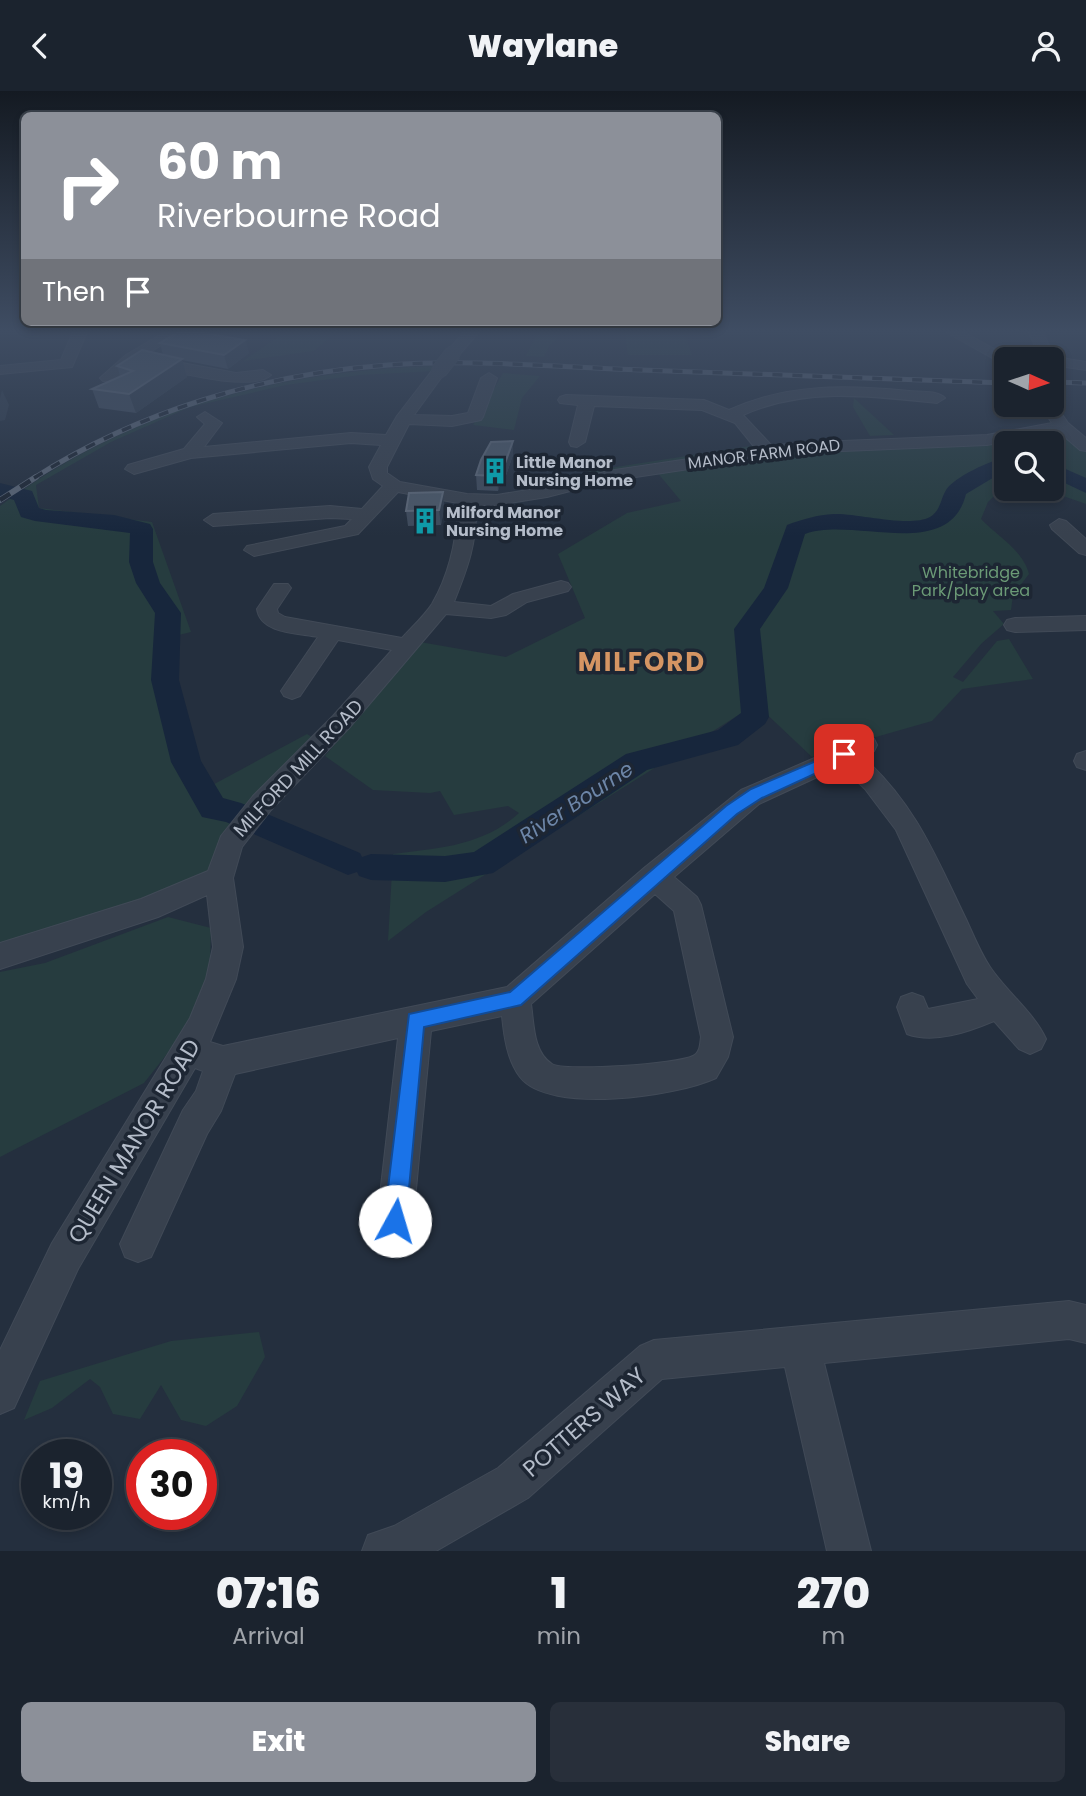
<!DOCTYPE html>
<html lang="en">
<head>
<meta charset="utf-8">
<style>
	body { margin:0; font-family:Poppins,sans-serif; background:#282f3a; color:#f1f3f6; height:100vh; display:flex; flex-direction:column; font-size:26px; white-space:nowrap }
	* { box-sizing:border-box; margin:0 }
	p { font-size:23px; color:#a0a4aa }
	.icon { flex:none; width:38px; height:38px; fill:none; stroke:currentColor; stroke-width:2; stroke-linecap:round; stroke-linejoin:round }
	.map { position:relative; height:1460px; overflow:hidden }
	.sheet { display:flex; flex-direction:column; background:#1b232e; flex:1 }
	.sheet>* { flex:none }
	.guide { position:absolute; left:21px; top:21px; width:700px; height:214px; border-radius:10px; box-shadow:0 4px 10px #0003,0 0 0 2px #39404a; background:#8c9099; color:#fff; overflow:hidden }
	.needle { width:46px; rotate:93deg }
	.controls { position:absolute; left:994px; top:256px; display:grid; gap:14px }
	.controls a { display:grid; place-items:center; width:70px; height:70px; border-radius:10px; background:#1b232e; box-shadow:0 4px 10px #0003,0 0 0 2px #39404a; font-size:35px }
	.speed { position:absolute; left:21px; top:1348px; display:flex; gap:14px; font-size:35px; font-weight:700; text-align:center }
	.speed>* { display:grid; place-content:center; width:91px; height:91px; border-radius:50%; background:#1b232e; box-shadow:0 4px 10px #0003,0 0 0 2px #39404a; line-height:1 }
	.speed small { font-size:18px; font-weight:400 }
	.speed .limit { border:10px solid #d22; background:#fff; color:#111 }
	.pin { position:absolute; display:grid; place-items:center; width:60px; height:60px; color:#fff; margin:-30px; border-radius:14px; box-shadow:0 4px 10px #0006 }
	.me { position:absolute; width:77px; margin:-38px; rotate:6deg; stroke-linejoin:round; filter:drop-shadow(0 0 5px #0008) }
	.turn { display:flex; align-items:center; gap:24px; height:147px; padding:0 21px; font-size:32px }
	.turn .icon { width:91px; height:91px; stroke-width:2.5 }
	.turn b { display:block; font-size:49px; line-height:60px }
	.then { display:flex; align-items:center; height:66px; padding:0 21px; background:#0003; gap:14px; font-size:26px }
	.eta { display:flex; justify-content:space-evenly; align-items:center; height:119px; text-align:center }
	.eta b { font-size:42px; font-weight:800; line-height:49px }
	.cta { display:flex; gap:14px; margin-top:auto; padding:14px 21px }
	.cta a { flex:1; height:80px; border-radius:10px; background:#8c9099; color:#fff; font-size:28px; font-weight:800; line-height:80px; text-align:center }
	.cta a+a { background:#282f3a; color:#f1f3f6 }
	header { display:flex; justify-content:space-between; align-items:center; height:91px; padding:0 21px; background:#1b232e; font-size:32px; font-weight:800 }
	.map>svg:first-child { display:block }
	.green { fill:#263c3f; fill-rule:evenodd }
	.lines { fill:none; stroke-linecap:round; stroke-linejoin:round }
	.river { fill:#17263c; fill-rule:evenodd }
	.minor-casing { stroke:#414a57; stroke-width:2 }
	.minor { fill:#38414e; fill-rule:evenodd }
	.rail-far1-casing { stroke:#5a6575; stroke-width:5 }
	.rail-casing { stroke:#5a6575; stroke-width:6 }
	.rail-far1 { stroke:#1d2633; stroke-width:3.5; stroke-dasharray:10; stroke-linecap:butt }
	.rail { stroke:#1d2633; stroke-width:4.5; stroke-dasharray:12; stroke-linecap:butt }
	.minor-bridge-casing { stroke:#414a57; stroke-width:17; stroke-linecap:butt }
	.minor-bridge { stroke:#38414e; stroke-width:16 }
	.wall { fill:#3f4b5c }
	.shaded-wall { fill:#2f3b4b }
	.building { fill:#4b5868; stroke:#5c6777; stroke-width:2 }
	.route { fill:#1a73e8; stroke:#114b97; stroke-width:2 }
	.labels { text-anchor:middle; dominant-baseline:central; stroke-width:7; stroke-linejoin:round; paint-order:stroke }
	.far-street-label { font-size:16px; fill:#b4bcc9; stroke:#1d2633 }
	.far-poi-label { font-size:16px; font-weight:bold; fill:#b4bcc9; stroke:#1d2633; text-anchor:start }
	.far-park-label { font-size:16px; fill:#6b9a76; stroke:#1d2633 }
	.street-label { font-size:19px; fill:#b4bcc9; stroke:#1d2633 }
	.water-label { font-size:21px; font-style:italic; fill:#6d86a8; stroke:#1d2633 }
	.near-street-label { font-size:23px; fill:#b4bcc9; stroke:#1d2633 }
	.district-label { font-size:26px; font-weight:bold; letter-spacing:2px; fill:#d59563; stroke:#1d2633 }
</style>
</head>
<body>
<header><svg class="icon" aria-label="back" viewBox="0 0 24 24"><path d="M15 5l-7 7 7 7"/></svg>Waylane<svg class="icon" aria-label="person" viewBox="0 0 24 24"><circle cx="12" cy="8" r="4"/><path d="M4 21q1-7 8-7t8 7"/></svg></header>
<div class="map">
<svg width="1086" height="1460" viewBox="0 0 1086 1460">
	<rect width="100%" height="100%" fill="#242f3e"/>
	<path class="green" d="M285 241H336L314 260 243 270Z
		M538 241H563L549 255 544 266 526 265Z
		M625 244H685L692 264H628Z
		M439 275 436 280 360 284 286 294 190 316 111 351 36 394 39 417 152 431 191 541 158 549 161 617 194 704 307 643 315 648 216 758 218 766 205 782 181 797 0 857V415C130 318 278 279 439 275Z
		M503 282 540 285 522 307 514 339 473 334Z
		M854 307 894 344 870 345 853 316Z
		M1052 341 1066 345 1086 361V413L1046 399 998 401 988 411 981 428C997 445 1023 459 1029 483L1013 504 1011 519 993 520 1004 533 982 552 953 586 963 591 997 550 1009 548 1033 588 962 598 932 630 869 648 858 646 812 666 756 613 426 821 388 850 393 763C439 757 483 755 519 722L508 715 454 724 440 700 430 702 373 699 325 665 420 551 506 566 585 527 558 463 627 422 681 410 656 380 838 358 986 355ZM1006 352H1052V397H1006Z
		M757 354 748 360 640 374 581 386 584 381Z
		M168 826 211 837 210 874 201 905 186 939 144 992 0 1066V881L45 872Z
		M259 1241 265 1266 237 1315 206 1335 181 1329 161 1294 140 1328 113 1323 100 1296 90 1288 52 1317 24 1329 40 1290 171 1250Z"/>
	<g class="lines">
		<path class="river" d="M1006 367V379L966 403C949 472 853 425 805 443L788 497 760 538 769 626 765 633 738 654 647 679 493 782 445 791 371 789 359 785 357 781 348 784 226 731 202 726 171 671 151 589 155 522 136 492 129 471 130 442 35 430 21 426 14 409 0 405V392L32 400 39 417 46 419 114 424 150 433 153 438V471L160 492 181 522 179 589 201 670 223 707 241 712 360 762 362 766 371 763 445 765 474 761 626 663 718 639 741 622 734 538 764 497 787 434C803 428 817 424 834 423 858 422 909 437 930 426 941 419 940 409 946 399 953 387 992 368 1006 367Z
			M1052 372 1086 387V402L1052 386Z"/>
		<g class="minor-casing">
			<path id="minor" d="M73 241H87L72 276 0 283V275L61 269Z
				M165 241H182L144 265 236 282 263 279 271 284C250 303 162 277 134 272L113 290H103L100 287 126 264Z
				M464 241H479L458 265H448L446 262Z
				M946 241H963L1012 268H1006V273L1001 272Z
				M1029 241H1043C1054 269 1057 266 1086 271V279L1052 274V268L1040 267Z
				M439 276 446 280 414 324 452 325 468 322 481 287 489 282 497 287 483 326 481 329 452 335 409 333 387 376V382L400 391 467 403 497 404 546 396 608 380 756 358 735 332 702 319 594 315 585 351 577 356 571 355 569 351 578 314 560 312 558 309 560 306 566 304 704 309 729 319C788 292 847 294 909 300 920 301 937 299 945 307L937 312C872 305 805 296 743 324L772 355 795 352 987 344 1052 332 1039 313H1052V309L1068 332 1086 347V360L1080 359 1059 341 987 354 795 362 609 390 547 406 497 414H476C477 452 468 476 454 511L491 515 513 503 561 490 568 492 571 496 568 500 527 511 506 524 491 527 446 523 349 637 271 719 242 756 233 787 243 856 236 888 210 951 223 955 507 896 644 777 741 699 865 645 874 648 877 654 874 660 862 665C916 714 935 764 966 828 973 843 980 861 990 876 1006 900 1035 923 1046 948L1041 958 1030 963 1019 958 994 930C968 941 934 953 907 943L897 916 901 906 912 902 923 906 928 918 978 908 967 893 896 739 865 698 841 675 759 713 674 786 697 806 701 814 733 946 728 966 716 987C678 1005 549 1024 520 986 507 969 504 945 502 925L431 940 413 1130 408 1143 395 1148 382 1143 377 1130 398 947 235 983 221 1020 207 1043 151 1166 138 1171 125 1166 120 1153 183 1019 196 1000 203 980 195 977 78 1178 14 1317 0 1323V1259L52 1152 190 927 206 888 213 856 207 804 158 826 0 878V852L141 808 208 780 221 745 253 705 333 625 392 559 338 549 300 605 292 608 284 605 281 600 318 546C299 542 260 543 257 518L274 493H288L291 497 277 518 278 522 285 526 402 547C412 536 424 525 432 513 450 482 457 447 458 412L398 401 358 443 254 465 244 459 247 455 345 435 352 428 330 427 213 435 204 429 213 423 330 415 362 418 383 395 373 388 369 376 381 354 351 352 191 367 134 383 125 378 128 374 184 358 205 333 197 326 205 321 222 332 204 356 351 342 386 344 397 325 434 277ZM655 803 674 820 701 946C700 953 700 962 693 965 678 973 565 981 552 973 533 961 534 933 531 913Z
				M1059 428 1066 430 1086 448V464L1079 462 1052 438 1050 434Z
				M1086 525V539L1015 541 1007 539 1004 534 1007 529 1015 527Z
				M1086 660V679L1077 676 1074 670 1077 663Z
				M1069 1210 1086 1214V1252L1069 1248 824 1272 871 1460H827L785 1276 662 1288 528 1407 436 1460H362L368 1444 394 1435 498 1377 640 1255 654 1249Z"/>
		</g>
		<use href="#minor" class="minor"/>
		<g class="rail-far1-casing">
			<path id="rail-far1" d="M1052 291 1086 292
				M34 387C139 320 263 283 388 274 472 268 557 276 641 279 763 283 884 288 1006 292"/>
		</g>
		<g class="rail-casing">
			<path id="rail" d="M0 409 36 386"/>
		</g>
		<use href="#rail-far1" class="rail-far1"/>
		<use href="#rail" class="rail"/>
		<g class="minor-bridge-casing">
			<path id="minor-bridge" d="M439 280 453 262"/>
		</g>
		<use href="#minor-bridge" class="minor-bridge"/>
	</g>
	<path class="wall" d="M245 249 249 262 228 278 182 269 187 286 136 322 99 317 92 298 120 285 117 275 163 264 160 252Z
		M513 350V364L503 393H500L498 400 477 399 476 384Z
		M443 401 444 417 441 434 408 435 406 420Z"/>
	<path class="shaded-wall" d="M245 249 249 262 228 278 224 264Z
		M182 268 187 286 136 322 129 303Z
		M2 299 9 314 5 329 0 330V307Z
		M513 350V364L503 393V378Z
		M499 378 500 393 498 400 497 385Z
		M443 401 444 417 441 434 439 419Z"/>
	<path class="building" d="M178 241H198L245 249 224 264 160 252Z
		M142 259 182 268 129 303 92 298 133 280 117 275Z
		M513 350 503 378H499L497 385 476 384 481 369 491 351Z
		M443 401 439 419 406 420 409 402Z"/>
	<linearGradient id="sky" x2="0" y2="1"><stop stop-color="#141a22"/><stop offset="0.54" stop-color="#3f4d63"/><stop offset="1" stop-color="#3f4d63" stop-opacity="0"/></linearGradient>
	<rect width="1086" height="445" fill="url(#sky)"/>
	<path class="route" d="M844 658 849 659 851 663 849 667 762 707 737 723 521 914 424 936 406 1130 403 1138 395 1141 387 1138 384 1130 409 923 510 901 726 715 751 698Z"/>
	<defs>
		<g id="building-bare" transform="scale(2.1)"><path d="M-4-6H4V6H1V3H-1V6H-4ZM-2.5-4.3h1.7v1.8h-1.7ZM.8-4.3h1.7v1.8H.8ZM-2.5-1h1.7V.8h-1.7ZM.8-1h1.7V.8H.8Z" fill="#0f9aa8" stroke="#1d2633" stroke-width="2.5" paint-order="stroke"/></g>
	</defs>
	<g fill-rule="evenodd">
		<use href="#building-bare" x="495" y="380"/>
		<use href="#building-bare" x="425" y="430"/>
	</g>
	<g class="labels">
		<g class="far-street-label">
			<text transform="translate(764 363) rotate(-7)">MANOR FARM ROAD</text>
		</g>
		<g class="far-poi-label">
			<text x="516" y="371">Little Manor<tspan x="516" dy="18">Nursing Home</tspan></text>
			<text x="446" y="421">Milford Manor<tspan x="446" dy="18">Nursing Home</tspan></text>
		</g>
		<g class="far-park-label">
			<text x="971" y="481">Whitebridge<tspan x="971" dy="18">Park/play area</tspan></text>
		</g>
		<g class="street-label">
			<text transform="translate(298 677) rotate(-47)">MILFORD MILL ROAD</text>
		</g>
		<g class="water-label">
			<text transform="translate(576 711) rotate(-33)">River Bourne</text>
		</g>
		<g class="near-street-label">
			<text transform="translate(134 1050) rotate(-59)">QUEEN MANOR ROAD</text>
			<text transform="translate(584 1331) rotate(-41)">POTTERS WAY</text>
		</g>
		<g class="district-label">
			<text x="642" y="571">MILFORD</text>
		</g>
	</g>
</svg>
<div class="controls">
<a><svg class="needle" viewBox="-14 -14 28 28"><path d="M0-13l5 13h-10z" fill="#e53935"/><path d="M0 13l5-13h-10z" fill="#a0a4aa"/></svg></a>
<a><svg class="icon" aria-label="search" viewBox="0 0 24 24"><circle cx="10" cy="10" r="6"/><path d="M15 15l6 6"/></svg></a>
</div>
<div class="speed"><div>19<small>km/h</small></div><div class="limit">30</div></div>
<div class="pin" style="left:844px;top:663px;background:#d93025"><svg class="icon" aria-label="arrive" viewBox="0 0 24 24"><path d="M6 21V4h12l-3 4 3 4H6"/></svg></div>
<svg class="me" style="left:395px;top:1130px" viewBox="-20 -20 40 40"><circle r="19" fill="#fff"/><path d="M0-13L10 11 0 6-10 11z" fill="#1a73e8"/></svg>
<div class="guide">
<div class="turn"><svg class="icon" aria-label="right" viewBox="0 0 24 24"><path d="M7 20v-9h11M14 6l5 5-5 5"/></svg><div><b>60 m</b>Riverbourne Road</div></div>
<div class="then">Then<svg class="icon" aria-label="arrive" viewBox="0 0 24 24"><path d="M6 21V4h12l-3 4 3 4H6"/></svg></div>
</div>
</div>
<section class="sheet">
<div class="eta">
<div><b>07:16</b><p>Arrival</p></div>
<div><b>1</b><p>min</p></div>
<div><b>270</b><p>m</p></div>
</div>
<div class="cta"><a>Exit</a><a>Share</a></div>
</section>
</body>
</html>
